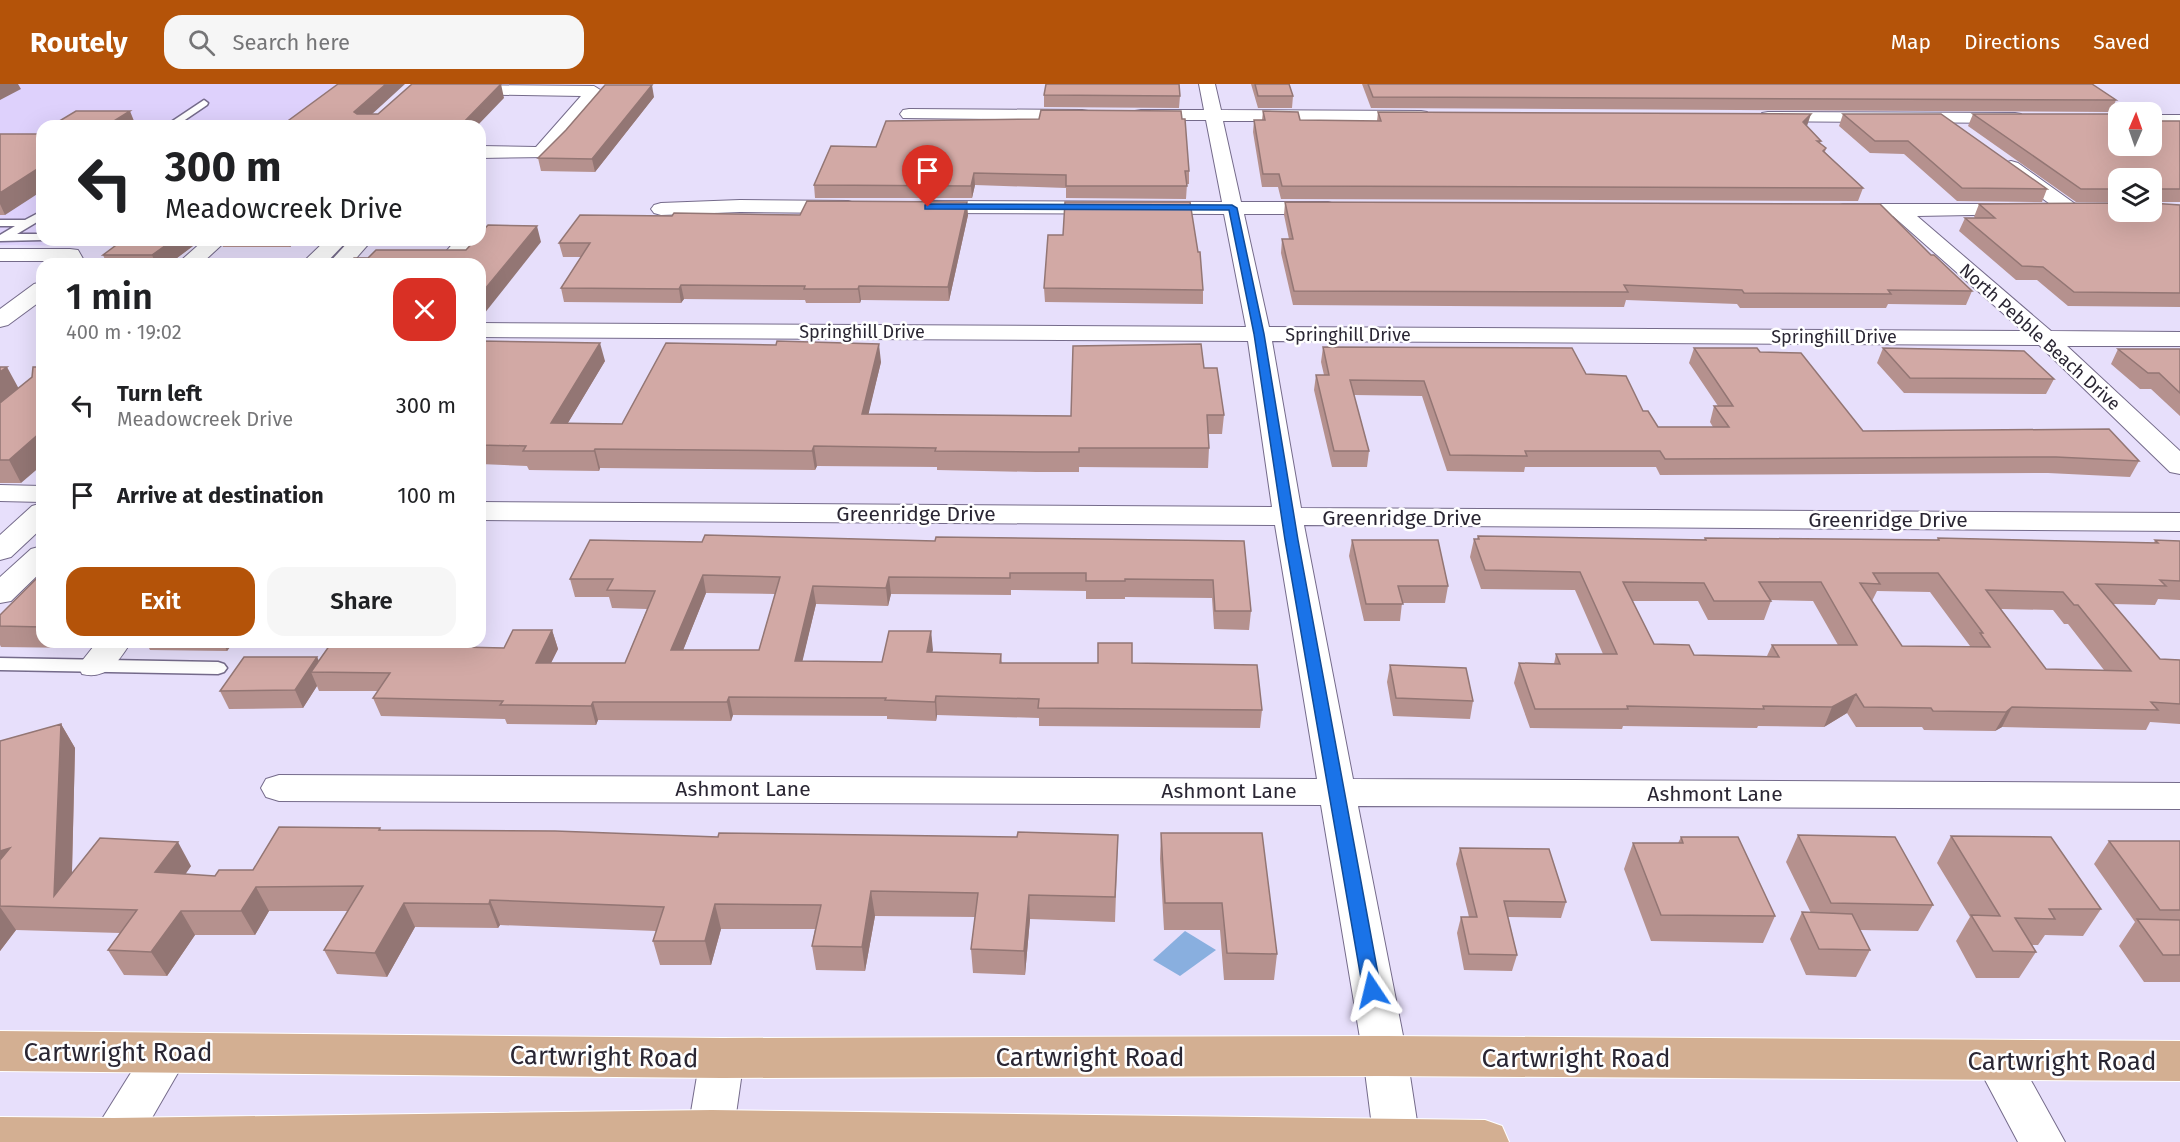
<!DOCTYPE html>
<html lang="en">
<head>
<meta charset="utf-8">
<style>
	body { margin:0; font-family:"Fira Sans",sans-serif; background:#f6f6f6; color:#202124; height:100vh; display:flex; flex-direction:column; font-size:22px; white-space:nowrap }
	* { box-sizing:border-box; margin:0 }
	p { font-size:20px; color:#757577 }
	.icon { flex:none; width:33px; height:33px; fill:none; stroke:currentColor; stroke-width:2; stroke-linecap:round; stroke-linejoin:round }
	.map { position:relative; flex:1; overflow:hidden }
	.drawer { position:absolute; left:36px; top:174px; width:450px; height:390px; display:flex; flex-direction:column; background:#fff; border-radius:18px; box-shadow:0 6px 24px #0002 }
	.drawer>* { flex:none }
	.top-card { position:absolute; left:36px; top:36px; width:450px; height:126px; border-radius:18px; box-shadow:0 6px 24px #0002; background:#fff; color:#202124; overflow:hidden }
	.needle { width:39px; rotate:2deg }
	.controls { position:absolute; left:2108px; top:18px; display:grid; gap:12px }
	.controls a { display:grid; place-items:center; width:54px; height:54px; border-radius:12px; background:#fff; box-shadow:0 6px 24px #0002; font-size:30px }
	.pin { position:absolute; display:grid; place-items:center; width:51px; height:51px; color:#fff; margin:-62px -26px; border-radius:50% 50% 50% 0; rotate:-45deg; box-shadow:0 0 6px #0007 }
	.pin .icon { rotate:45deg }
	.me { position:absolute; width:66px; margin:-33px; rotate:350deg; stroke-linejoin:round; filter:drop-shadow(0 0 4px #0008) }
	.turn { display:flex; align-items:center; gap:21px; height:126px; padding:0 30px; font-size:27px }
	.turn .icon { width:78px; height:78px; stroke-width:2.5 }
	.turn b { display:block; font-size:42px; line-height:51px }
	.round { display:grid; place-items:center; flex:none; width:63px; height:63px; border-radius:18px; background:#f6f6f6 }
	.head { display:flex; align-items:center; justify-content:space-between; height:102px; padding:0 30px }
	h1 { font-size:36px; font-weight:600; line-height:45px }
	.cta { display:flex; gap:12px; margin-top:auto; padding:12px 30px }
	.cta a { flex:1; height:69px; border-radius:18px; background:#b45309; color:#fff; font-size:24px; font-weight:600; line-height:69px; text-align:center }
	.cta a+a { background:#f6f6f6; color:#202124 }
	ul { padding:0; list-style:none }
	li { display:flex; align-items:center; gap:18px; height:90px; padding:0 30px }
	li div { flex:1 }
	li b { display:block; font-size:22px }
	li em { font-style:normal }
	header { display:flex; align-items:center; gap:36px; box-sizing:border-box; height:84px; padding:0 30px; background:#b45309; color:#fff }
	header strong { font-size:28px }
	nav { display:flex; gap:33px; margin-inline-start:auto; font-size:21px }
	.search { width:420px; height:54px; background:#f6f6f6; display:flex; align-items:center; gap:15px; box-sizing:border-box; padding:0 21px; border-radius:18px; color:#757577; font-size:22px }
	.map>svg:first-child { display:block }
	.built { fill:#ded1fc }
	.water { fill:#89afdf }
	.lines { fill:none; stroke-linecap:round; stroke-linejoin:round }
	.service-casing { stroke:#756b8b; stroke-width:3 }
	.minor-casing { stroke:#756b8b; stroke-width:2 }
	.primary-casing { stroke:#fff; stroke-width:2 }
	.service { fill:#fff; fill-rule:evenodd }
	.minor { fill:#fff; fill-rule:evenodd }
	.primary { fill:#d3af92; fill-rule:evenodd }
	.wall { fill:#b5918e; fill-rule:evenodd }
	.shaded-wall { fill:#937674 }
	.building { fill:#d2a9a5; stroke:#937674; stroke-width:1.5; fill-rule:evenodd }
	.route { fill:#1a73e8; stroke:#114b97; stroke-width:1.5 }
	.labels { text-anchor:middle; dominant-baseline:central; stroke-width:5; stroke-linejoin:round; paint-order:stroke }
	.far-street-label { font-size:18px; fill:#2a2633; stroke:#fff }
	.street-label { font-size:21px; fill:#2a2633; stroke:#fff }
	.near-street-label { font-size:26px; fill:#2a2633; stroke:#fff }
</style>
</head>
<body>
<header>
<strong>Routely</strong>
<div class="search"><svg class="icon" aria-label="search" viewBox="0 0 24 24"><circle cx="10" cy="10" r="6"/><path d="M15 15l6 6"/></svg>Search here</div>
<nav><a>Map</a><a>Directions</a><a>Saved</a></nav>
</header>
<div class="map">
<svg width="2180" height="1058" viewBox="0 0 2180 1058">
	<rect width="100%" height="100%" fill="#e7dffb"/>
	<path class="built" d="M0 0H337L281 42H42V156H132L124 162 0 161Z"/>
	<path class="water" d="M1185 847 1216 866 1180 892 1153 876Z"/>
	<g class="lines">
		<g class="service-casing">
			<path id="service" d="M204 16 208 19 207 21 176 42H165Z
				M42 127V135L17 150H42L43 156 0 157V151L15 142H0V136H25Z
				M0 574 218 578 224 580 227 584 224 588 218 590 0 586Z"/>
		</g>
		<g class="minor-casing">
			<path id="minor" d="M1199 0H1215L1221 26 1421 27 1427 28 1430 32 1427 36 1421 37H1223L1241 118H1328L1335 120 1338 124 1335 128 1328 130H1244L1269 243 2023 247 1893 132H1843L1836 130 1833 126 1836 122 1843 120H2018L2025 122 2028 126 2025 130 1917 132 2051 247 2180 248V262H2067L2180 367V390L2170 388 2039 261 1272 257 1301 424 2180 429V447L1304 441 1353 695 2180 699V725L1358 722 1407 972 1420 1057 1374 1058 1363 972 1321 721 279 717 266 713 261 704 266 695 279 691 1317 695 1275 441 480 436V418L1272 423 1248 257 480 253V239L1246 243 1224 130 925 129 918 127 915 123 918 119 925 117 1222 118 1206 36H1141L1135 35 1132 31 1135 27 1141 26H1204Z
				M458 1 594 2 602 7 548 73 480 74V62L536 63 581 12 452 10 450 6 452 2Z
				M909 25 1082 26 1088 27 1091 31 1088 35 1082 36 903 34 900 30 903 26Z
				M1768 28 2015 29 2021 30 2024 34 2021 38 2015 39 1762 37 1759 33 1762 29Z
				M2151 31H2180V41H2151Z
				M2011 77 2018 79 2078 122 2081 126 2078 130H2064L2004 87 2002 83 2004 79Z
				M740 116 848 117 855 119 858 123 855 127 848 129 740 128 661 131 654 129 651 125 654 121 661 119Z
				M204 156H227L201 180H177Z
				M326 156H348L325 180H301Z
				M350 156H372L351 180H328Z
				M456 156H477L458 180H435Z
				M0 165H70L78 166 86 180H64L63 177H0Z
				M42 198V216L8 241 0 243V225L34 200Z
				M0 401 42 402V418L0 417Z
				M42 419V444L11 473 0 476V451L32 422Z
				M42 462V487L11 517 0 519V493L31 465Z
				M97 558H131C118 578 107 596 82 590L78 582Z
				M168 949 184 955 190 968 138 1058H90L97 1043 152 955Z
				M722 955 738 961 744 974 732 1058H686L700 974 706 961Z
				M1997 958 2013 964 2065 1058H2018L1975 977 1981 964Z"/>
		</g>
		<g class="primary-casing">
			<path id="primary" d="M0 947 722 954 1385 952 2180 957V997L1385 992 722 994 0 987Z
				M712 1026 1485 1036 1502 1042 1509 1058H0V1033L114 1034Z"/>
		</g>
		<use href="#service" class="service"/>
		<use href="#minor" class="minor"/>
		<use href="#primary" class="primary"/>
	</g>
	<path class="wall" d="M1251 0H1289L1293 12 1292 24H1258Z
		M1362 0H2092L2116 16 2111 28 1371 24Z
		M1044 11 1180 12 1179 24 1044 23Z
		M654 13 595 88 541 87 538 74Z
		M1263 27 1300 36 1377 37 1378 28 1807 42 1821 57 1820 59 1826 64 1825 68 1863 104 1858 117 1281 115 1278 103H1262L1253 48 1254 36H1262Z
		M1843 30 2047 105 2042 118 1957 117 1904 70 1870 69 1839 42Z
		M1973 30 2118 62 2180 37V118H2153L2152 119 2180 121V223L2068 222 2037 196H2016L1959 147 1965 134H1975L1974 133 1979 120 2151 128 2118 94V118H2076L1968 42Z
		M1039 35 1189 87V100H1187L1186 115 1066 114V104L975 101 972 114H815L814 101 876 63Z
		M0 50 5 131H0Z
		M1285 118 1931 171 1972 207 1966 221 1888 220 1886 224H1740L1737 220 1626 216 1624 223 1293 221 1281 169 1282 155H1289L1284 131Z
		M968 131 949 217 861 216 860 219H806L805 216 684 215 681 219 564 218 561 204 581 173H563L559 159 672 132Z
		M201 156 169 180H107L103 171Z
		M220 156H298L290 163H223Z
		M1044 204 1203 206V220L1045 218Z
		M480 257 605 277 567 340H622L881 278 868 330 1071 332 1204 284 1224 331 1222 350H1208L1209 364 1208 384 1079 383V388H1036L937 386V383L817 382 815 386 600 384 599 387 529 386 527 382 480 380Z
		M1323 263 1586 290 1643 327 1658 343H1713L1710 338 1714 322H1718L1689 279 1694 264 1760 268 1863 347 2139 377 2130 393 2048 389 1660 391 1656 383H1525L1524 388 1447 387 1422 312 1354 311 1369 367 1367 383H1332L1314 306 1316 291H1324L1321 278Z
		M1883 264 2054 295 2046 310 1904 309 1877 279Z
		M2118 265H2180V332L2151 305H2140L2111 280Z
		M0 283 21 399H0Z
		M1478 452 1704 456 1705 454 1937 456 1938 454 2154 459 2155 456 2180 457V516L2158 515 2155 521 2113 520 2160 575 2180 576V640L2150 638 2146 646 2002 643 1995 647 1924 646 1922 643H1856L1847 629 1824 643 1758 642 1757 644 1623 642 1622 645 1530 644 1514 599 1519 579 1554 580 1556 570H1603L1575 506 1481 505 1470 473 1474 455H1477ZM1877 507 1930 508 1970 562H1902L1872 517ZM1770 516 1813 517 1838 561H1772L1767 572 1694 571 1654 560 1632 517H1698L1708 536H1764L1771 517ZM2001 525 2053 526 2064 540H2068L2104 586 2046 585Z
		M1352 456 1448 502 1445 519H1402L1400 537H1364L1349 472Z
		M1244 457 1251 527 1249 546 1214 545 1212 514 1125 513V515H1086V507L1011 506V511L891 510 888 522 816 520 802 577 882 578 931 547 932 568 1001 570 1002 579H1132L1262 626 1260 644 1039 642V634L937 631 936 637 887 635V632L733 631 731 637 598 636 596 641 507 640 505 635 381 632 373 614 378 607H319L317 602 303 624 229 625 220 607 317 573 319 577 332 558H433L435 562 504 564 552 546 558 565 551 579H625L647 525 612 524 609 513H575L570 495 702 458ZM706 509 775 510 759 566H683Z
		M42 489V558H82L77 564 1 563 0 561V531Z
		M146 558H234L227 567 150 566Z
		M1390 581 1473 617 1470 635 1393 632 1387 598Z
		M61 640 75 664 72 790 191 782 185 790 215 792 253 786 380 744 381 746 718 753H1017L1118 751 1115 838 1030 835 1025 891 973 889 971 865 975 833 875 832 865 887 816 886 812 862 815 845H721L711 881H660L653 857 656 847 500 841 498 844 415 843 387 893 337 890 324 866 348 827H269L255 851H195L167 892 124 891 108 866 120 849 16 846 0 867V657Z
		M1161 749 1277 870 1274 896H1224L1220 846H1164L1160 775Z
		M1798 751 1933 821 1918 847 1860 846 1870 866 1856 893 1806 891 1790 855 1802 828 1811 829 1786 778Z
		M1951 752 2101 825 2083 852 2045 851 2038 861H2032L2036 868 2019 894H1976L1956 857 1970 833 1937 779Z
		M1681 753 1775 832 1763 859 1651 857 1624 785 1633 759H1678Z
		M2109 757H2180V898H2144L2119 862 2135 838 2094 780Z
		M1460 764 1566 818 1561 834 1508 833 1517 871 1512 887 1464 886 1457 849 1461 833H1469L1456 780Z"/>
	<path class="shaded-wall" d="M0 0H18L21 5 0 16Z
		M386 0H405L359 42 354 28Z
		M501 0 504 14 477 42H460Z
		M652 1 654 13 595 88 592 75Z
		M130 27 136 42H106Z
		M1811 30 1807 42 1799 50 1803 38Z
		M42 82V107L5 131 0 120V109Z
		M974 89 975 101 972 114 971 102Z
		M2155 113 2151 121V114Z
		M967 118 968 131 949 217 948 203Z
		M537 142 541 158 480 235V211Z
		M173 156H201L169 180H156L152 171Z
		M287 156H298L290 163Z
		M681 201 684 215 681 219 679 205Z
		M859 202 861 216 860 219 858 205Z
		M600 259 605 277 556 359 551 339Z
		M879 260 881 278 864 349 862 330Z
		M7 283 19 305 0 321V288Z
		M42 347V381L21 399 9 376Z
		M814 362 817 382 815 386 812 367Z
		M595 365 600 384 599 387 594 367Z
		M703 491 706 509 676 584 671 566Z
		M889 493 891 510 888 522 886 504Z
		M813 502 816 520 798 596 795 577Z
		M552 546 558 565 542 597 536 579Z
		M931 547 933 566 928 587 927 568Z
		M74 558H82L77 564Z
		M223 558H234L227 567Z
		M419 558H433L435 562H417Z
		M317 573 324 589 311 588 317 602 303 624 295 606Z
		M1856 610 1847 629 1824 643 1832 623Z
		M936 612 937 631 936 637 935 618Z
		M729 613 733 631 731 637 727 618Z
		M593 618 598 636 596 641 591 622Z
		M2012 623 2002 643 1995 647 2006 628Z
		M61 640 75 664 71 824 54 812Z
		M178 758 191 782 170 813 155 788Z
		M10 764 0 796V767Z
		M256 803 269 827 255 851 241 827Z
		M871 807 875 832 865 887 862 863Z
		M1029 811 1030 835 1025 891 1024 867Z
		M490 816 500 841 498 844 489 820Z
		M404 819 415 843 387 893 375 869Z
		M715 820 721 845 711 881 705 857Z
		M0 823 16 846 0 867Z
		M181 827 195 851 167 892 151 868Z"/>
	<path class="building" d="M338 0H386L354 28 357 30H378L412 0H501L460 42H281Z
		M1046 0H1179L1180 12 1044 11Z
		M1255 0H1289L1293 12H1258Z
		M1368 0H2092L2116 16 1373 13Z
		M605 1H652L592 75 538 74 566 46Z
		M2125 23 2134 28H2124Z
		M1041 26 1181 27 1182 35H1185L1189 87H1185L1187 102H1066V91L974 89 971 102 814 101 831 62 876 63 886 37 1039 35Z
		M76 27H130L106 42H51Z
		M1263 27 1298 28 1300 36 1381 37 1378 28 1811 30 1803 38 1821 57H1817L1826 64 1823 67 1863 104 1282 102 1279 90H1263L1254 36H1265Z
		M1843 30H1941L2047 105 1962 104 1908 57H1875Z
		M1973 30H2118V62H2151V37H2180V105H2157L2155 113 2151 114V94H2118V105H2081Z
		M42 48V82L0 109V50H38Z
		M807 117 967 118 948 203 859 202 858 205H804L805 202 681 201 679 205 561 204 590 159H559L580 131 672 132 674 129 800 131Z
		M1065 118H1190L1198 168H1200L1203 206 1044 204 1048 151H1063Z
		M1285 118 1880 120 1931 171H1934L1972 207 1888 206 1891 210 1744 209 1742 206 1624 201 1628 208 1294 207 1282 155H1293Z
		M2118 119V128H2151V119L2180 121V209L2074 208 2043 183 2022 182 1965 134H1995L1979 120Z
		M488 141 537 142 480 211V180H348L354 174H368L376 166H466L475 156H480V150Z
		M123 156H173L152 171H103Z
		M480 257 600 259 551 339 622 340 666 259 776 261 777 257 879 260 862 330 1071 332 1073 262 1201 260 1204 284H1217L1224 331H1207L1209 364H1079V368H1036L935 367 936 364 814 362 812 367 595 365 594 367H523L526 362 480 361Z
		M1323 263 1572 264 1586 290 1626 292 1643 327H1648L1658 343H1729L1714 322H1733L1694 264H1757L1760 268 1801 269 1863 347 2109 345 2139 377 2056 373 1665 375 1660 367H1525L1527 372 1450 371 1424 297 1350 296 1369 367H1334L1316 291H1329Z
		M1883 264 2024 267 2054 295 1910 294Z
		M2118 265H2180V309L2159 289H2148Z
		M0 283H7L0 288Z
		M33 283H42V347L9 376H0V319L32 293Z
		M705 451 935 457 936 453 1244 457 1251 527H1215L1213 496 1125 495V497H1086V489H1010V494L889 493 886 504 813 502 795 577 882 578 889 547H931L927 568 1001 570 1000 579H1098V559H1132V579L1257 581 1262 626 1038 624 1039 615 936 612 935 618 885 616 886 614 729 613 727 618H593L591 622 500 621 503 617 373 614 390 589 311 588 332 558H419L417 562 504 564 513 546H552L536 579H625L655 507 607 506 613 495H570L590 456 702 458ZM703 491 780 493 759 566H671Z
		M1478 452 1706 456 1705 454 1939 456 1938 454 2158 459 2155 456 2180 457V497L2160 496 2166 502 2096 500 2160 575 2180 576V620L2151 618 2158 626 2012 623 2006 628 1933 627 1931 624 1864 623 1856 610 1832 623 1763 622 1764 625 1627 622 1628 625H1535L1519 579 1560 580 1556 570H1617L1580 488 1485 486 1474 455H1479ZM1873 489H1938L1983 549H1980L1990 563 1902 562 1860 499 1880 500ZM1623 498 1704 499 1714 517H1771L1759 498H1821L1857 561H1772L1779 573 1694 571 1689 561 1654 560ZM1986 506 2063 508 2074 521H2078L2131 587 2046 585Z
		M1352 456H1438L1448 502H1398L1403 520H1366Z
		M42 489V543L0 542V531Z
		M244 573H317L295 606 220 607Z
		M1390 581 1466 584 1473 617 1396 614Z
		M61 640 54 812 100 754 178 758 155 788 215 792 219 786H253L279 743 380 744 379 746 555 747 718 753 719 749 1017 753 1018 748 1118 751 1115 813 1029 811 1024 867 971 865 978 809 871 807 862 863 812 862 821 821 715 820 705 857H653L664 823 490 816 489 820 404 819 375 869 324 866 363 802 256 803 241 827H181L151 868 108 866 137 826 0 822V776L10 764 0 767V657Z
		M1161 749H1262L1277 870 1227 869 1222 819H1165Z
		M1798 751 1895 753 1933 821 1831 819Z
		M1951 752 2051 753 2101 825H2049L2055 835 2015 834 2036 868 1993 867 1971 831 2000 832Z
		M1681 753H1738L1775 832 1661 831 1633 759H1683Z
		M2109 757H2180V826H2160Z
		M1460 764 1549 765 1566 818 1504 817 1517 871 1469 870 1461 833H1477Z
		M1802 828 1852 830 1870 866 1819 865Z
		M2137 835 2180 836V871H2163Z"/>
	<path class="route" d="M928 120 1232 121 1237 124 1264 250 1298 456 1381 906 1379 911 1372 914 1366 911 1363 906 1285 456 1254 250 1229 126 925 125V121Z"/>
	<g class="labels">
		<g class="far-street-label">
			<text x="862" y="248">Springhill Drive</text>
			<text x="1348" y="251">Springhill Drive</text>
			<text x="1834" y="253">Springhill Drive</text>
			<text transform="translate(2040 253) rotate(42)">North Pebble Beach Drive</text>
		</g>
		<g class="street-label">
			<text x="916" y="430">Greenridge Drive</text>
			<text x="1402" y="434">Greenridge Drive</text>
			<text x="1888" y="436">Greenridge Drive</text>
			<text x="743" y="705">Ashmont Lane</text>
			<text x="1229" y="707">Ashmont Lane</text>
			<text x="1715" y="710">Ashmont Lane</text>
		</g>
		<g class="near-street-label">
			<text x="118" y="968">Cartwright Road</text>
			<text transform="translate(604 973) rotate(1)">Cartwright Road</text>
			<text x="1090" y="973">Cartwright Road</text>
			<text x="1576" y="974">Cartwright Road</text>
			<text x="2062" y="977">Cartwright Road</text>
		</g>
	</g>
</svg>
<div class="controls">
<a><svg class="needle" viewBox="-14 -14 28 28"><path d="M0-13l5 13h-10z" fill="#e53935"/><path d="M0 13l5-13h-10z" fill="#757577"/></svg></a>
<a><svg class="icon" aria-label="layers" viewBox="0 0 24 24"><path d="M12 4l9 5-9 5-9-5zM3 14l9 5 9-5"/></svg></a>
</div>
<div class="pin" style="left:928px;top:123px;background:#d93025"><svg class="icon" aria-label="arrive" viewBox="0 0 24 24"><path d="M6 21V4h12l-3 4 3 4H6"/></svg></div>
<svg class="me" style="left:1372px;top:906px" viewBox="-20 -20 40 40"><path d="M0-17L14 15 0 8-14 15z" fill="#1a73e8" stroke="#fff" stroke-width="4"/></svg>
<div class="top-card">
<div class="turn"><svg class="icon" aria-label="left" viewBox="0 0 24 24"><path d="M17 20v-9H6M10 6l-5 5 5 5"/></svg><div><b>300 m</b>Meadowcreek Drive</div></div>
</div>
<section class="drawer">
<div class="head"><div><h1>1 min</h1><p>400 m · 19:02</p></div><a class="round" style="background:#d93025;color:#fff"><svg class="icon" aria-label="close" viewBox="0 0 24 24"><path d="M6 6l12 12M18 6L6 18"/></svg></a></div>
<ul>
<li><svg class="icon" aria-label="left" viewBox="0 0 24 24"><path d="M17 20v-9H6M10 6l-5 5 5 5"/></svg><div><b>Turn left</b><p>Meadowcreek Drive</p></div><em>300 m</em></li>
<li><svg class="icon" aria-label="arrive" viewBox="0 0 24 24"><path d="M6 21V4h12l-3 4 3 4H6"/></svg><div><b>Arrive at destination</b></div><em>100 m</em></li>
</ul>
<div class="cta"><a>Exit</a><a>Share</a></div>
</section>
</div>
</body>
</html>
